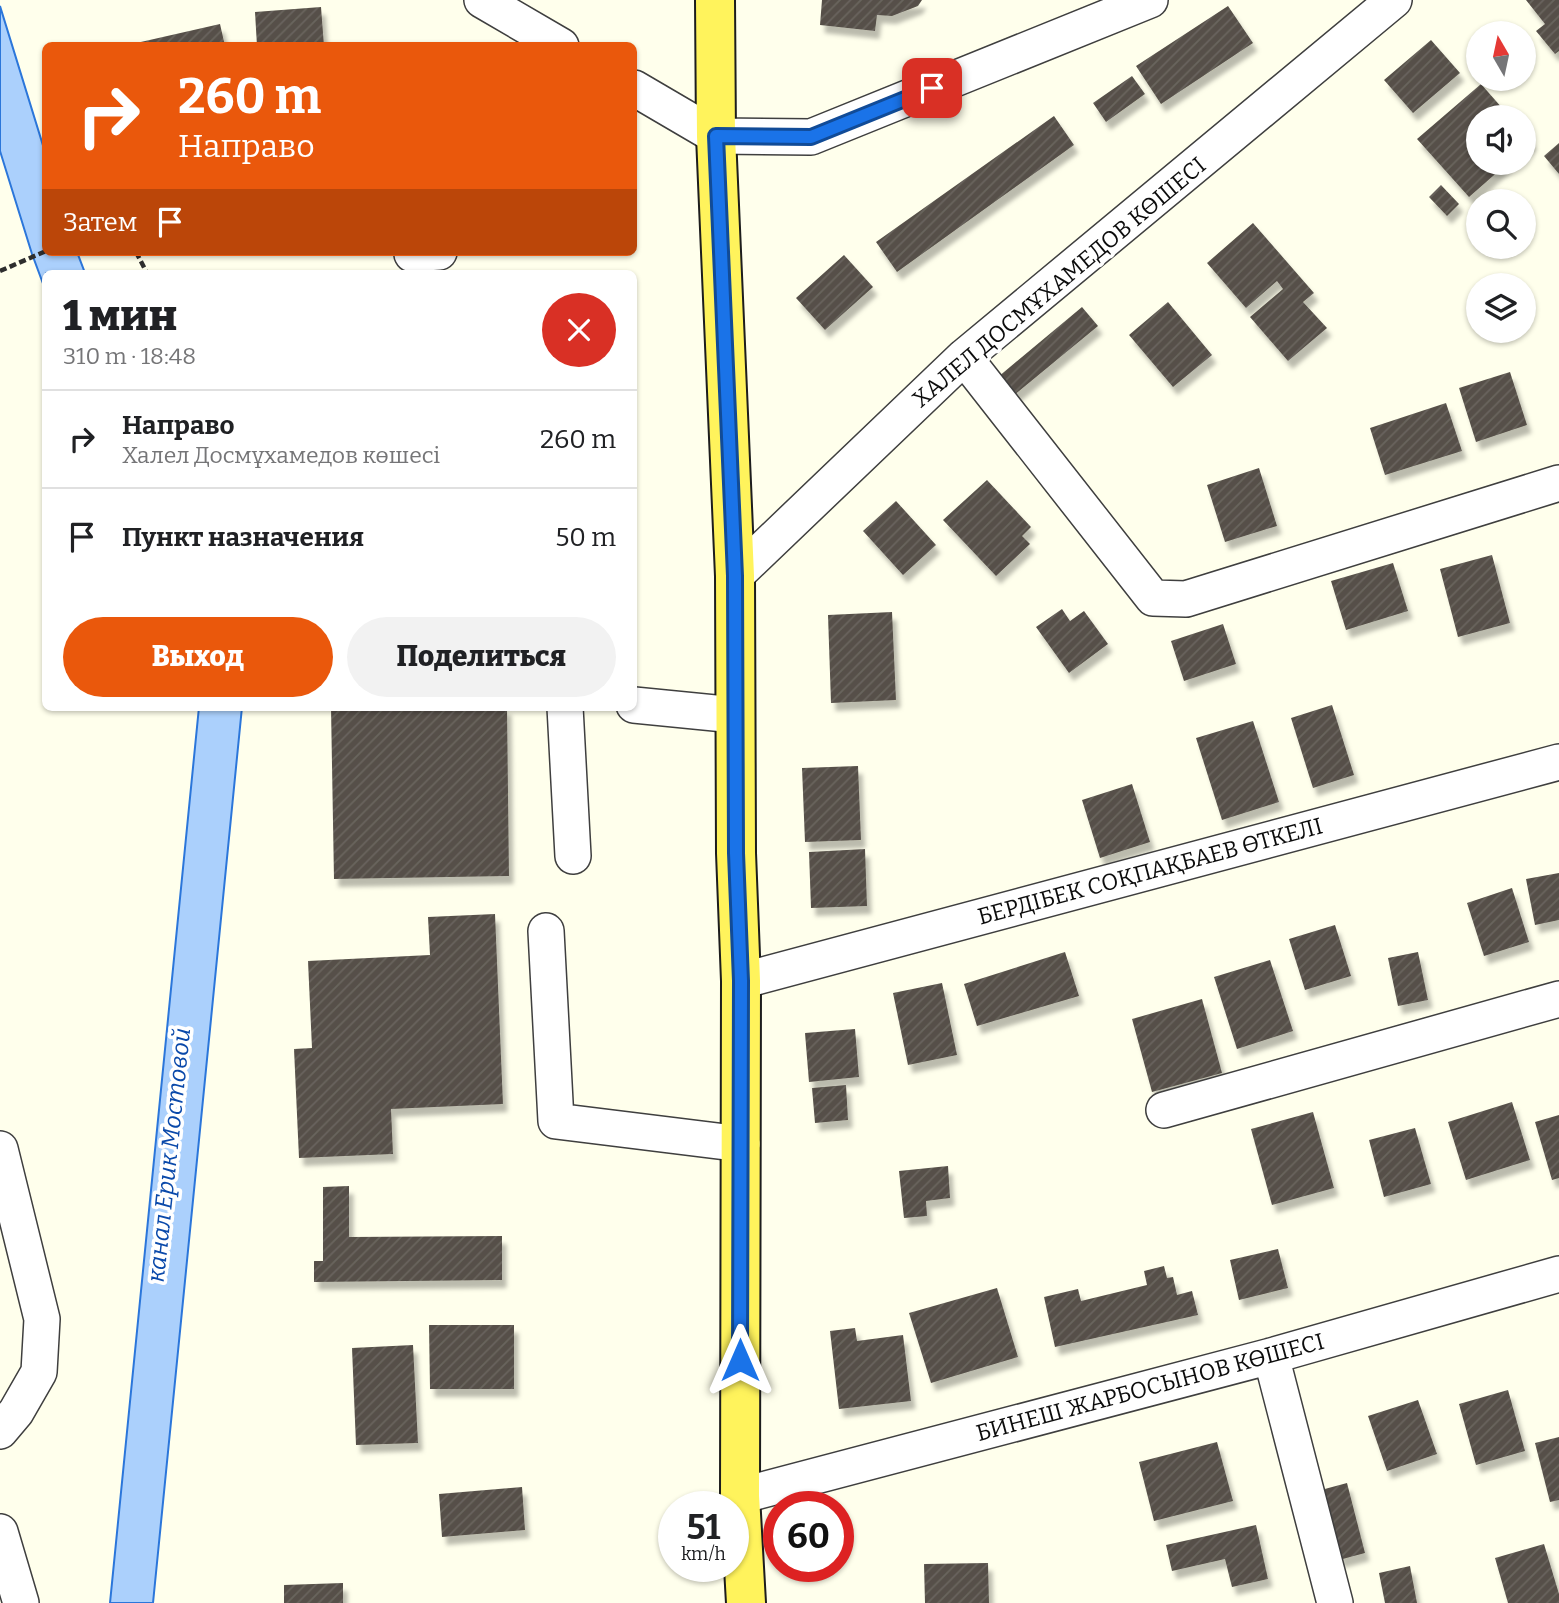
<!DOCTYPE html>
<html lang="ru">
<head>
<meta charset="utf-8">
<style>
	body { margin:0; font-family:Bitter,serif; background:#f2f2f2; color:#202124; height:100vh; display:flex; flex-direction:column; font-size:26px; white-space:nowrap }
	* { box-sizing:border-box; margin:0 }
	p { font-size:23px; color:#757577 }
	.icon { flex:none; width:38px; height:38px; fill:none; stroke:currentColor; stroke-width:2; stroke-linecap:round; stroke-linejoin:round }
	.map { position:relative; flex:1; overflow:hidden }
	.drawer { position:absolute; left:42px; top:270px; width:595px; height:441px; display:flex; flex-direction:column; background:#fff; border-radius:10px; box-shadow:0 2px 5px #0004 }
	.drawer>* { flex:none }
	.top-card { position:absolute; left:42px; top:42px; width:595px; height:214px; border-radius:10px; box-shadow:0 2px 5px #0004; background:#ea580c; color:#fff; overflow:hidden }
	.needle { width:46px; rotate:351deg }
	.fabs { position:absolute; left:1466px; top:21px; display:grid; gap:14px }
	.fabs a { display:grid; place-items:center; width:70px; height:70px; border-radius:50%; background:#fff; box-shadow:0 2px 5px #0004; font-size:35px }
	.speed { position:absolute; left:658px; top:1491px; display:flex; gap:14px; font-size:35px; font-weight:700; text-align:center }
	.speed>* { display:grid; place-content:center; width:91px; height:91px; border-radius:50%; background:#fff; box-shadow:0 2px 5px #0004; line-height:1 }
	.speed small { font-size:18px; font-weight:400 }
	.speed .limit { border:10px solid #d22; background:#fff; color:#111 }
	.pin { position:absolute; display:grid; place-items:center; width:60px; height:60px; color:#fff; margin:-30px; border-radius:14px; box-shadow:0 4px 10px #0006 }
	.me { position:absolute; width:77px; margin:-38px; rotate:0deg; stroke-linejoin:round; filter:drop-shadow(0 0 5px #0008) }
	.turn { display:flex; align-items:center; gap:24px; height:147px; padding:0 21px; font-size:32px }
	.turn .icon { width:91px; height:91px; stroke-width:2.5 }
	.turn b { display:block; font-size:49px; line-height:60px }
	.then { display:flex; align-items:center; height:66px; padding:0 21px; background:#0003; gap:14px; font-size:26px }
	.round { display:grid; place-items:center; flex:none; width:74px; height:74px; border-radius:37px; background:#f2f2f2 }
	.overview { display:flex; align-items:center; justify-content:space-between; height:119px; padding:0 21px }
	h1 { font-size:42px; font-weight:800; line-height:52px }
	.button { display:flex; gap:14px; margin-top:auto; padding:14px 21px }
	.button a { flex:1; height:80px; border-radius:42px; background:#ea580c; color:#fff; font-size:28px; font-weight:800; line-height:80px; text-align:center }
	.button a+a { background:#f2f2f2; color:#202124 }
	ul { padding:0; list-style:none }
	li { display:flex; align-items:center; gap:21px; height:98px; padding:0 21px; border-top:2px solid #e0e0e0 }
	li div { flex:1 }
	li b { display:block; font-size:26px }
	li em { font-style:normal }
	.map>svg:first-child { display:block }
	.water { fill:#abd0fc; stroke:#2b76da; stroke-width:2 }
	.building { fill:url(#building-hatch); filter:url(#shadow) }
	.lines { fill:none; stroke-linecap:round; stroke-linejoin:round }
	.minor-casing { stroke:#3f3f3f; stroke-width:38 }
	.major-casing { stroke:#1d1d1d; stroke-width:42 }
	.path { stroke:#2e2e2e; stroke-width:4.5; stroke-dasharray:7 3.5; stroke-linecap:butt }
	.minor { stroke:#fff; stroke-width:35 }
	.major { stroke:#fff35c; stroke-width:38 }
	.route-casing { stroke:#114b97; stroke-width:18 }
	.route { stroke:#1a73e8; stroke-width:12 }
	.labels { text-anchor:middle; dominant-baseline:central; stroke-width:7; stroke-linejoin:round; paint-order:stroke }
	.street-label { font-size:23px; fill:#0c0c0c; stroke:#fff }
	.water-label { font-size:24px; font-style:italic; fill:#0a49aa; stroke:#fff }
</style>
</head>
<body>
<div class="map">
<svg width="1559" height="1603" viewBox="0 0 1559 1603">
	<defs>
		<pattern id="building-hatch" width="6" height="6" patternUnits="userSpaceOnUse" patternTransform="scale(1.75)"><rect width="6" height="6" fill="#565048"/><path d="M-1 1l2-2M0 6l6-6M5 7l2-2" fill="none" stroke="#69645e"/></pattern>
		<filter id="shadow"><feDropShadow dx="4.5" dy="8" stdDeviation="2" flood-color="#0004"/></filter>
	</defs>
	<rect width="100%" height="100%" fill="#ffffec"/>
	<path class="water" d="M0 6 45 152 46 252H77L85 273H46L45 289 32 254 0 151Z
		M199 707H242L153 1603H110Z"/>
	<path class="building" d="M822 0H922L918 6 892 16 877 15 875 31 820 25Z
		M1526 0H1559V51L1555 54 1536 31 1545 24Z
		M1228 6 1253 43 1161 104 1136 66Z
		M321 7 324 46H257L255 12Z
		M220 24 225 46H132V44Z
		M1431 40 1460 73 1413 113 1384 80Z
		M1132 76 1145 94 1106 122 1093 103Z
		M1481 84 1510 117H1479V163H1508L1469 197 1417 139Z
		M1054 116 1074 145 897 272 876 242Z
		M1524 133 1532 142 1524 149Z
		M1559 143V174L1544 156Z
		M1441 185 1459 204 1447 216 1429 197Z
		M1253 223 1314 293 1303 302 1327 328 1288 361 1250 317 1283 289 1277 281 1246 308 1207 263Z
		M844 255 873 287 825 330 796 298Z
		M1168 302 1212 355 1173 387 1129 335Z
		M1082 307 1098 326 1013 396 998 377Z
		M1510 372 1527 425 1476 442 1459 388Z
		M1446 403 1462 451 1385 475 1370 428Z
		M1259 468 1277 526 1225 542 1207 485Z
		M987 480 1031 527 1022 536 1030 544 996 576 943 520Z
		M896 501 936 545 903 575 863 531Z
		M1492 555 1510 623 1458 637 1440 569Z
		M1393 563 1408 611 1346 630 1331 581Z
		M1062 609 1070 621 1084 611 1108 644 1069 673 1036 627Z
		M892 612 896 700 831 703 828 615Z
		M1223 624 1236 664 1184 681 1171 641Z
		M1332 705 1354 775 1313 788 1291 718Z
		M331 707H507L509 876 334 879Z
		M1253 721 1279 802 1222 820 1196 738Z
		M858 766 861 840 805 842 802 768Z
		M1132 784 1150 842 1100 858 1082 800Z
		M865 849 867 906 811 908 809 852Z
		M1559 873V920L1535 925 1526 879Z
		M1512 888 1529 942 1484 956 1467 903Z
		M495 914 503 1104 391 1109 393 1154 299 1158 294 1049 312 1048 308 961 430 955 428 917Z
		M1335 925 1351 976 1305 990 1289 939Z
		M1065 952 1079 996 977 1026 964 984Z
		M1418 952 1428 1000 1398 1006 1388 958Z
		M1270 960 1293 1031 1237 1049 1214 977Z
		M942 983 957 1055 908 1065 893 993Z
		M1202 999 1222 1073 1152 1092 1132 1019Z
		M855 1029 859 1077 809 1082 805 1033Z
		M846 1085 848 1120 815 1123 812 1088Z
		M1512 1102 1530 1160 1466 1180 1448 1122Z
		M1313 1112 1334 1188 1272 1205 1251 1129Z
		M1559 1115V1178L1552 1180 1535 1122Z
		M1415 1128 1431 1184 1384 1197 1369 1140Z
		M948 1166 950 1198 926 1201 927 1216 904 1218 899 1171Z
		M349 1186V1237L502 1236V1280L314 1282V1261H323V1187Z
		M1278 1249 1288 1288 1239 1300 1230 1260Z
		M1164 1266 1167 1278 1173 1277 1177 1295 1192 1291 1198 1315 1055 1347 1044 1297 1078 1289 1081 1301 1147 1285 1144 1271Z
		M997 1288 1018 1357 931 1383 909 1313Z
		M429 1325H514V1389H430Z
		M855 1328 857 1341 903 1335 911 1401 839 1409 830 1331Z
		M413 1345 418 1443 356 1445 352 1348Z
		M1508 1390 1525 1451 1476 1465 1459 1404Z
		M1418 1400 1437 1454 1387 1471 1368 1416Z
		M1559 1437V1500L1550 1502 1535 1443Z
		M1217 1442 1233 1501 1154 1521 1139 1462Z
		M1347 1483 1365 1553 1339 1560 1321 1490Z
		M522 1487 525 1530 442 1537 439 1494Z
		M1256 1525 1268 1579 1232 1587 1225 1559 1172 1571 1166 1545Z
		M1544 1544 1559 1594V1603H1508L1495 1558Z
		M988 1563 989 1603H925L924 1564Z
		M1410 1566 1417 1603H1385L1379 1573Z
		M343 1583V1603H284V1585Z"/>
	<g class="lines">
		<g class="minor-casing">
			<path id="minor" d="M482 0 561 46
				M634 88 716 136 811 137 1150 0
				M412 254 439 252
				M964 357 1153 598 1186 599 1559 483
				M735 576 964 357 1394 0
				M634 705 735 715
				M565 707 573 856
				M546 931 556 1121 742 1144
				M741 981 1559 762
				M1164 1110 1559 999
				M0 1149 42 1319 39 1372 16 1412 0 1431
				M1271 1356 1335 1603
				M740 1496 1271 1356 1559 1274
				M0 1532 21 1603"/>
		</g>
		<g class="major-casing">
			<path id="major" d="M715 0 716 136 735 576 736 853 741 981 740 1496 746 1603"/>
		</g>
		<path class="path" d="M136 252 147 273
			M0 271 46 251"/>
		<use href="#minor" class="minor"/>
		<use href="#major" class="major"/>
	</g>
	<g class="lines">
		<g class="route-casing">
			<path id="route" d="M740 1360 741 981 736 853 735 576 716 136 811 137 932 88"/>
		</g>
		<use href="#route" class="route"/>
	</g>
	<g class="labels">
		<g class="street-label">
			<text transform="translate(1059 282) rotate(-40)">ХАЛЕЛ ДОСМҰХАМЕДОВ КӨШЕСІ</text>
			<text transform="translate(1150 871) rotate(-15)">БЕРДІБЕК СОҚПАҚБАЕВ ӨТКЕЛІ</text>
			<text transform="translate(1150 1387) rotate(-15)">БИНЕШ ЖАРБОСЫНОВ КӨШЕСІ</text>
		</g>
		<g class="water-label">
			<text transform="translate(169 1155) rotate(-84)">канал Ерик Мостовой</text>
		</g>
	</g>
</svg>
<div class="fabs">
<a><svg class="needle" viewBox="-14 -14 28 28"><path d="M0-13l5 13h-10z" fill="#e53935"/><path d="M0 13l5-13h-10z" fill="#757577"/></svg></a>
<a><svg class="icon" aria-label="sound" viewBox="0 0 24 24"><path d="M4 9h4l5-4v14l-5-4H4zM17 9q2 3 0 6"/></svg></a>
<a><svg class="icon" aria-label="search" viewBox="0 0 24 24"><circle cx="10" cy="10" r="6"/><path d="M15 15l6 6"/></svg></a>
<a><svg class="icon" aria-label="layers" viewBox="0 0 24 24"><path d="M12 4l9 5-9 5-9-5zM3 14l9 5 9-5"/></svg></a>
</div>
<div class="speed"><div>51<small>km/h</small></div><div class="limit">60</div></div>
<div class="pin" style="left:932px;top:88px;background:#d93025"><svg class="icon" aria-label="arrive" viewBox="0 0 24 24"><path d="M6 21V4h12l-3 4 3 4H6"/></svg></div>
<svg class="me" style="left:740px;top:1360px" viewBox="-20 -20 40 40"><path d="M0-17L14 15 0 8-14 15z" fill="#1a73e8" stroke="#fff" stroke-width="4"/></svg>
<div class="top-card">
<div class="turn"><svg class="icon" aria-label="right" viewBox="0 0 24 24"><path d="M7 20v-9h11M14 6l5 5-5 5"/></svg><div><b>260 m</b>Направо</div></div>
<div class="then">Затем<svg class="icon" aria-label="arrive" viewBox="0 0 24 24"><path d="M6 21V4h12l-3 4 3 4H6"/></svg></div>
</div>
<section class="drawer">
<div class="overview"><div><h1>1 мин</h1><p>310 m · 18:48</p></div><a class="round" style="background:#d93025;color:#fff"><svg class="icon" aria-label="close" viewBox="0 0 24 24"><path d="M6 6l12 12M18 6L6 18"/></svg></a></div>
<ul>
<li><svg class="icon" aria-label="right" viewBox="0 0 24 24"><path d="M7 20v-9h11M14 6l5 5-5 5"/></svg><div><b>Направо</b><p>Халел Досмұхамедов көшесі</p></div><em>260 m</em></li>
<li><svg class="icon" aria-label="arrive" viewBox="0 0 24 24"><path d="M6 21V4h12l-3 4 3 4H6"/></svg><div><b>Пункт назначения</b></div><em>50 m</em></li>
</ul>
<div class="button"><a>Выход</a><a>Поделиться</a></div>
</section>
</div>
</body>
</html>
